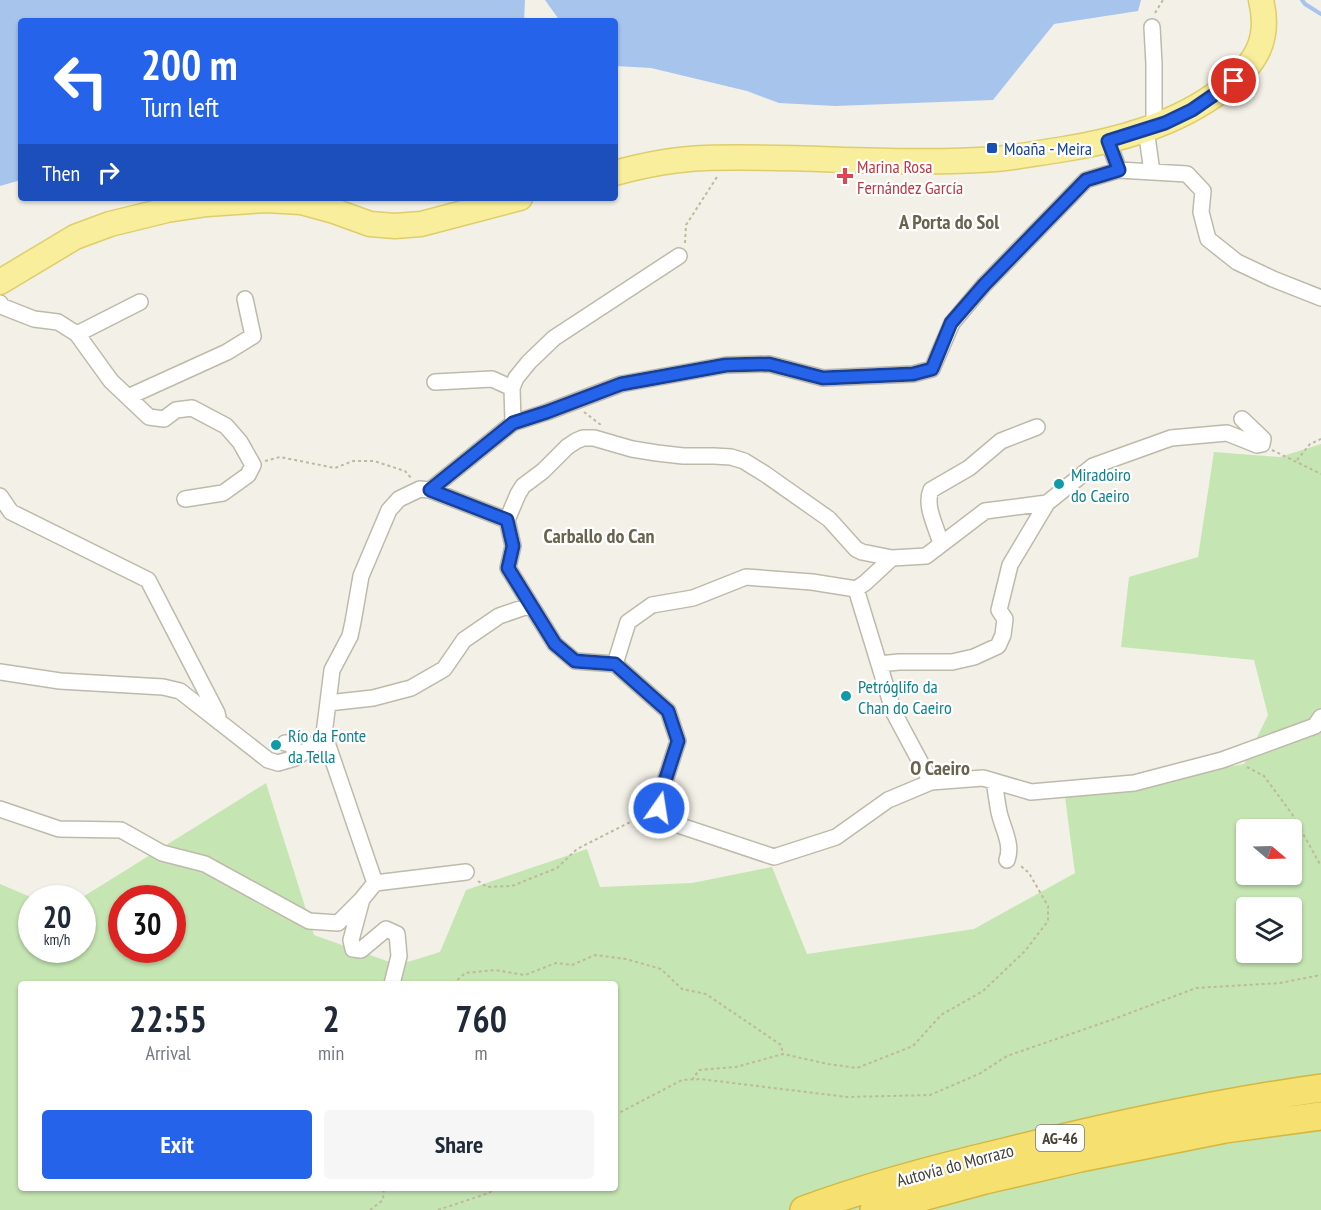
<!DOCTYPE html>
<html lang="en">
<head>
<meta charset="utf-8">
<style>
	body { margin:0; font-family:"PT Sans Narrow",sans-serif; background:#f6f6f7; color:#1f2937; height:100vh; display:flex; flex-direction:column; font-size:22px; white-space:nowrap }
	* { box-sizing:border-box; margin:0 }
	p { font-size:20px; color:#747a83 }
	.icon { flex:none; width:33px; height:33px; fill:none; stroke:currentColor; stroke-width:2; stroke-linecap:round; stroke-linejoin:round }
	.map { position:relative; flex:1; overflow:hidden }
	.side { position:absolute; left:18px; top:981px; width:600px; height:210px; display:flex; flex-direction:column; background:#fff; border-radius:6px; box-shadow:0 2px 4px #0004 }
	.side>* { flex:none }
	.top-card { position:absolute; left:18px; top:18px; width:600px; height:183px; border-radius:6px; box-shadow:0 2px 4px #0004; background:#2563eb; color:#fff; overflow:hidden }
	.needle { width:39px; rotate:109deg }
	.buttons { position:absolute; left:1236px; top:819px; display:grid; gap:12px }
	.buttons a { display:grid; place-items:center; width:66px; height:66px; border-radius:6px; background:#fff; box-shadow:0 2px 4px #0004; font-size:30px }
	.speed { position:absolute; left:18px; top:885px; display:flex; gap:12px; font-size:30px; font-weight:700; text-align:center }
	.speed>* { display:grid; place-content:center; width:78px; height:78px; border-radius:50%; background:#fff; box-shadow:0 2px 4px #0004; line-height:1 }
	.speed small { font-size:15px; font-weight:400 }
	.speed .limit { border:9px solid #d22; background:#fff; color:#111 }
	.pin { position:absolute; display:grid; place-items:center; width:51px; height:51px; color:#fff; margin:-26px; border:3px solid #fff; border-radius:50%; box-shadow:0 2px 6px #0007 }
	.me { position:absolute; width:66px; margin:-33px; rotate:13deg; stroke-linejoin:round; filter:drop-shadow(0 0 4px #0008) }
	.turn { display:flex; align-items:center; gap:21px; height:126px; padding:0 24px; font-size:27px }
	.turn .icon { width:78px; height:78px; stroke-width:2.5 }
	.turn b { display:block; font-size:42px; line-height:51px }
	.then { display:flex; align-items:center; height:57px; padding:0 24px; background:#0003; gap:12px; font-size:22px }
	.eta { display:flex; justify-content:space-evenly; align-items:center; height:102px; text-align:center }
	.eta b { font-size:36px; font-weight:700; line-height:42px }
	.button { display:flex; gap:12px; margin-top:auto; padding:12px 24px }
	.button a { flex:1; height:69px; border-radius:6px; background:#2563eb; color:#fff; font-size:24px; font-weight:700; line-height:69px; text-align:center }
	.button a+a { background:#f6f6f7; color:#1f2937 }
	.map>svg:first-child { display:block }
	.green { fill:#c5e5b2; fill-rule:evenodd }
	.water { fill:#a7c4ec }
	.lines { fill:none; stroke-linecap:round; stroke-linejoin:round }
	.stream { stroke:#a7c4ec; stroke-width:4 }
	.street-casing { stroke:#bebaaa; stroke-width:18 }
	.primary-casing { stroke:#ddce6b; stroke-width:27 }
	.highway-casing { stroke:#d4b740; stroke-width:30 }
	.path { stroke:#beb89c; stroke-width:2; stroke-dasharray:3 3; stroke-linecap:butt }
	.street { stroke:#fff; stroke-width:15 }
	.primary { stroke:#f8ee9b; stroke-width:24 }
	.highway { stroke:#f5e070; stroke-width:27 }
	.route-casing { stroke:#184099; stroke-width:15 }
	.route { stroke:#2563eb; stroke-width:10 }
	.transit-dot { fill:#1a4fb4; stroke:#fff; stroke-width:2 }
	.health-dot { fill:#e0444e; stroke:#fff; stroke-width:2 }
	.culture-dot { fill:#0f9aa8; stroke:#fff; stroke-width:2 }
	.labels { text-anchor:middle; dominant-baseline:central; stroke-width:4.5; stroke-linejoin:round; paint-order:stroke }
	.shield { fill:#fff; stroke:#7d7b73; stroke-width:1.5 }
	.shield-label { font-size:16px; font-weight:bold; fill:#454237 }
	.transit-label { font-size:18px; fill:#164399; stroke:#fff; text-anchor:start }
	.health-label { font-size:18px; fill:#be3a42; stroke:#fff; text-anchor:start }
	.culture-label { font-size:18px; fill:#0d838f; stroke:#fff; text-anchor:start }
	.street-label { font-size:18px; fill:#454237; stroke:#fff }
	.neighbourhood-label { font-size:20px; font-weight:bold; fill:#68624e; stroke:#fff }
</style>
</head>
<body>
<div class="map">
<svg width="1321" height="1210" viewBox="0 0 1321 1210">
	<rect width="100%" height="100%" fill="#f3f1e7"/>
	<path class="green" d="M1321 444V1210H0V884L33 898H32V950H82L81 898 266 783 314 935 398 965 440 952 466 890 587 849 600 887 692 883 772 867 807 954 974 929 1075 873 1065 797 1244 764 1268 715 1254 660 1121 647 1129 577 1198 557 1214 452 1280 457ZM1246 830H1292V874H1246ZM122 898H172V950H122ZM1246 908H1292V952H1246ZM21 984H615V1188H21Z"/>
	<path class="water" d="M0 0H525L524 21H21V180L0 186Z
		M545 0H1141L1138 11 1054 24 993 100 835 106 779 103 747 91 651 68 615 66V21H560Z"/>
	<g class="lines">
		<path class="stream" d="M1302 0 1305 4 1321 14"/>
		<g class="street-casing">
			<path id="street" d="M1152 27 1154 64V126
				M1146 129 1152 172
				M1108 141 1119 170
				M0 303 1 306 34 319 58 322 77 334 111 381 149 417 164 419 176 410 192 408 226 426 240 442 253 465 248 475 223 493 185 499
				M77 334 140 302
				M435 382 492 379 512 388
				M128 397 227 352 253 336 245 299
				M1242 419 1263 439 1262 444 1257 445 1227 433 1171 438 1093 466 1047 503 985 511 926 556 892 558 865 583 856 589 812 582 746 577 693 598 652 605 628 622 615 664 668 711 678 741 666 778 659 808 669 822 774 857 836 837 888 800 931 782 983 778 1031 792 1134 783 1222 760 1315 726 1321 717
				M513 423 512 388 516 378 529 362 554 338 679 256
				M430 490 507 520 513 546 508 568 555 644 575 661 615 664
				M0 496 11 512 148 580 217 713 219 722
				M507 520 518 494 523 486 543 471 567 447 576 441 583 438H594L632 449 657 453 683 456H714L731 457 744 461 765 474 829 519 856 549 862 552 892 558
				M941 544C937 528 924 506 931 490L969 468 1001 441 1037 427
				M856 589 894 713 931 782
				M879 664 899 662H952L974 657 998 646 1003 635 1005 619 999 610 1010 565 1047 503
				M0 672 60 681 163 687 180 691 268 760 278 763 295 758 312 747 324 734 332 670 350 636 353 622 361 576 389 510 399 499 420 489 430 490 513 423 547 412 621 384 726 365 769 364 823 378 913 374 932 369 952 323 984 285 1086 180 1119 170 1187 174 1203 191 1201 212 1208 239 1237 262 1273 279 1321 298
				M328 703 373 698 411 688 444 669 464 640 499 616 531 605
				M324 734 375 883 362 899 351 940 353 949 361 950 386 929 397 934 399 956 392 984
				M285 743 293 744 295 758
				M994 782C996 792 997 802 999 812 1002 827 1013 844 1007 860
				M0 809 59 829 121 830 162 853 205 864 309 921 338 923 362 899
				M375 883 466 872"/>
		</g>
		<g class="primary-casing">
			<path id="primary" d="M615 173C644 165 674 159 705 158 801 155 899 166 996 159 1017 157 1038 153 1059 150 1117 141 1176 125 1223 89 1255 65 1271 41 1261 0
				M0 282 75 237 110 224 167 210 207 204 266 200 301 202 334 211 370 224 395 226 421 224 520 198"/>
		</g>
		<g class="highway-casing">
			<path id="highway" d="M804 1210C869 1186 937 1168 1005 1152 1109 1126 1215 1103 1321 1088
				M874 1210 985 1180 1080 1158 1225 1129 1321 1116"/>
		</g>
		<path class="path" d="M1155 13 1163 0
			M685 243 686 225 717 177
			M584 412 601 425
			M1272 450 1321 474
			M1297 460 1310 444 1321 439
			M265 461 280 457 335 468 353 461H374L405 471 411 478
			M1247 767 1264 776 1292 814 1321 866
			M478 881 487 887 512 886 557 868 577 849 648 813
			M453 984 465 973 495 970 525 975 556 963 572 965 595 955 626 959 661 969 682 989 706 994 781 1045 783 1054
			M692 1080 699 1070 736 1067 783 1054 828 1064 857 1068 913 1046 941 1015 983 991 1025 951 1048 921V906L1029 873 1021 866
			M615 1115 682 1080 700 1079 847 1097 930 1095 979 1074 1007 1056 1114 1019 1196 988 1280 983 1321 975
			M370 1210 383 1200 384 1188
			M438 1210 489 1193 496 1188"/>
		<use href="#street" class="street"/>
		<use href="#primary" class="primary"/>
		<use href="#highway" class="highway"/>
	</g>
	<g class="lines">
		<g class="route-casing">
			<path id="route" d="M659 808 666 778 678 741 668 711 615 664 575 661 555 644 508 568 513 546 507 520 430 490 513 423 547 412 621 384 726 365 769 364 823 378 913 374 932 369 951 323 984 285 1086 180 1119 170 1108 141 1165 123 1192 110 1234 81"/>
		</g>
		<use href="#route" class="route"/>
	</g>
	<rect class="transit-dot" x="986" y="142" width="12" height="12" rx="3"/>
	<path class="health-dot" d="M842 167h6v6h6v6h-6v6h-6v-6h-6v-6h6z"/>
	<g class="culture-dot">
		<circle cx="1059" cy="484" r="6"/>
		<circle cx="846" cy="696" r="6"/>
		<circle cx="276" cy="745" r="6"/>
	</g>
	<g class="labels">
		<rect class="shield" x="1036" y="1125" width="48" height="26" rx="4.5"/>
		<g class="shield-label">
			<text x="1060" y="1138">AG-46</text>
		</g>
		<g class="transit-label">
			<text x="1004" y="148">Moaña - Meira</text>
		</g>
		<g class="health-label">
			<text x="857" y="166">Marina Rosa<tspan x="857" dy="21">Fernández García</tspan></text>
		</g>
		<g class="culture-label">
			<text x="1071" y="474">Miradoiro<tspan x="1071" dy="21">do Caeiro</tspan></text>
			<text x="858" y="686">Petróglifo da<tspan x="858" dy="21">Chan do Caeiro</tspan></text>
			<text x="288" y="735">Río da Fonte<tspan x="288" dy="21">da Tella</tspan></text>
		</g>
		<g class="street-label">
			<text transform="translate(955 1165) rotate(-15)">Autovía do Morrazo</text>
		</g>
		<g class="neighbourhood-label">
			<text x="949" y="222">A Porta do Sol</text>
			<text x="599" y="536">Carballo do Can</text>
			<text x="940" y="768">O Caeiro</text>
		</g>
	</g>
</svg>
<div class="buttons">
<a><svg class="needle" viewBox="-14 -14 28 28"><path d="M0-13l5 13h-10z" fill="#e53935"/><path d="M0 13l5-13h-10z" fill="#747a83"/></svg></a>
<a><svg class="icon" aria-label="layers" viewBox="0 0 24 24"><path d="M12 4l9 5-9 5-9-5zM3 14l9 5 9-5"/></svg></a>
</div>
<div class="speed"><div>20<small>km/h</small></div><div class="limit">30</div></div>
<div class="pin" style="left:1234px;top:81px;background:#d93025"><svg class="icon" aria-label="arrive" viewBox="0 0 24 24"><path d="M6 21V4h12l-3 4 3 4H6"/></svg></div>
<svg class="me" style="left:659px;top:808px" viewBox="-20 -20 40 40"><circle r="17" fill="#2563eb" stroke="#fff" stroke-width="3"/><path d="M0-11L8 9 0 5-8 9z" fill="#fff"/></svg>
<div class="top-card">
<div class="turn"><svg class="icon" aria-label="left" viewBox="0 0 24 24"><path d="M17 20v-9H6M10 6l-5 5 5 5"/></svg><div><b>200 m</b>Turn left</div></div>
<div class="then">Then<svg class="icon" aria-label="right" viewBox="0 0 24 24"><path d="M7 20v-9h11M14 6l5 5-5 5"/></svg></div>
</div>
<section class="side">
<div class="eta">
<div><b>22:55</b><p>Arrival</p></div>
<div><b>2</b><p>min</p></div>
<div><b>760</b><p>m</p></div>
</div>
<div class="button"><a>Exit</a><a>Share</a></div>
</section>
</div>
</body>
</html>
